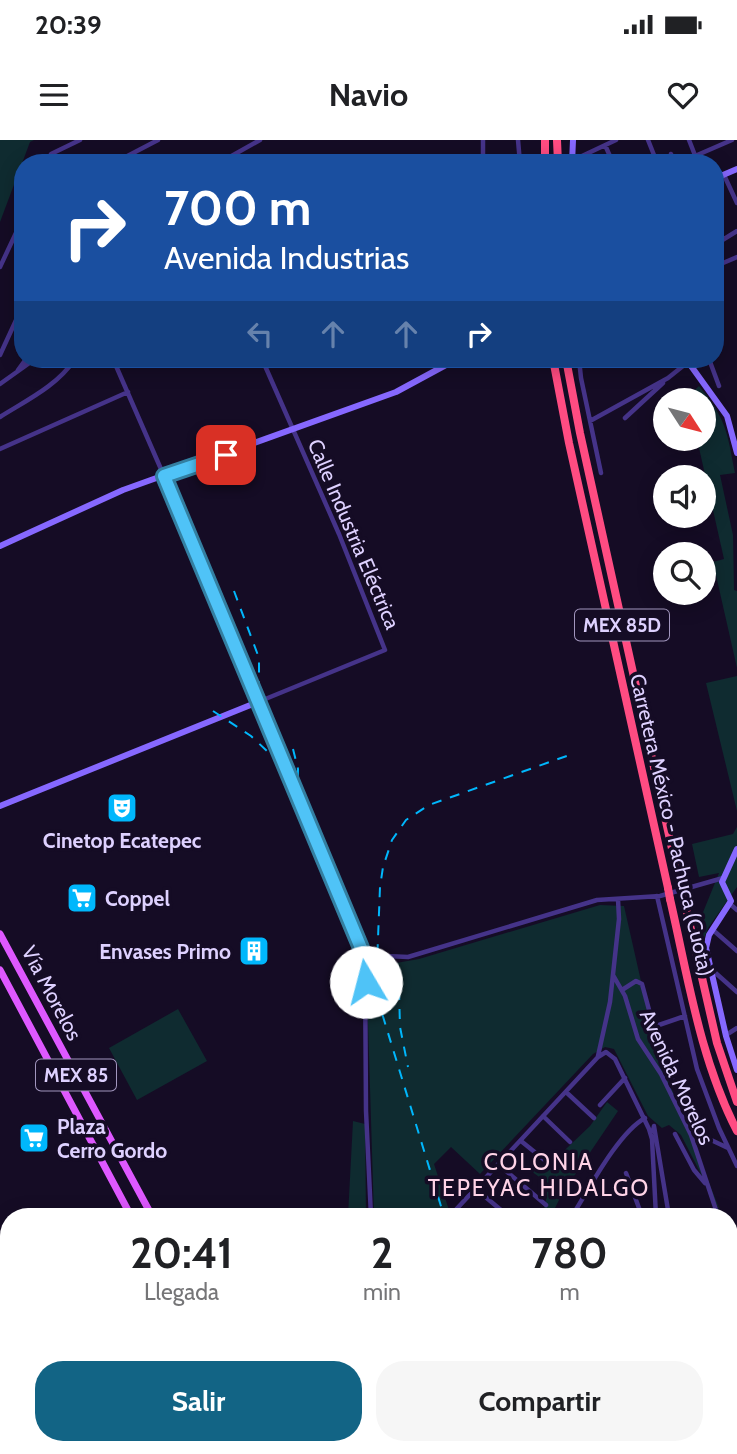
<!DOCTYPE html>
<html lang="es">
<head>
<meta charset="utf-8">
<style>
	body { margin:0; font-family:Cabin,sans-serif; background:#f6f6f6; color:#202124; height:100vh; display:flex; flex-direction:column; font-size:26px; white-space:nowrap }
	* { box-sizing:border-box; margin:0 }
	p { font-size:23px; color:#757577 }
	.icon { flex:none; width:38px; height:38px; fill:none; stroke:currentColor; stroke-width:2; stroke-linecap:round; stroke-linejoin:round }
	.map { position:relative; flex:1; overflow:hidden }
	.panel { position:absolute; left:0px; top:1068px; width:738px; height:247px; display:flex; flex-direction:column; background:#fff; border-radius:28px 28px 0 0; box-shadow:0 4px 18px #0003 }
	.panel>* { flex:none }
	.top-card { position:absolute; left:14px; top:14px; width:710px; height:214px; border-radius:28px; box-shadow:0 4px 18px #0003; background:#1a4fa0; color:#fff; overflow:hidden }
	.needle { width:46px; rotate:126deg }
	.tools { position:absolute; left:653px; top:248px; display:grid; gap:14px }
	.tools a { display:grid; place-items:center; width:63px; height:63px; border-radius:50%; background:#fff; box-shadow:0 4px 18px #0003; font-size:35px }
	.pin { position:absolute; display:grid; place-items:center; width:60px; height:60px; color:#fff; margin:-30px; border-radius:14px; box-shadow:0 4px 10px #0006 }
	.me { position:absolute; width:77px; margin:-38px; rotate:352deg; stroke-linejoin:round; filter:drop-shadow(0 0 5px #0008) }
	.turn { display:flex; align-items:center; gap:24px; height:147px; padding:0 35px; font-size:32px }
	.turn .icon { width:91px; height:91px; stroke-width:2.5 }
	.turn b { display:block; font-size:49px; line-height:60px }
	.lanes { display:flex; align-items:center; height:66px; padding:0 35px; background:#0003; justify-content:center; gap:35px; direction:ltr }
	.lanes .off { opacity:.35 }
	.eta { display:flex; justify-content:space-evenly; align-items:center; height:119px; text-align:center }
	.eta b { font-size:42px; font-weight:800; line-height:49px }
	.primary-button { display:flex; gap:14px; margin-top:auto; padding:14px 35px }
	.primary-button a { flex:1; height:80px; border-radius:28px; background:#126485; color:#fff; font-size:28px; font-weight:800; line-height:80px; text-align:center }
	.primary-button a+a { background:#f6f6f6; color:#202124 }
	.status { display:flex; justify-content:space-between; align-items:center; height:49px; padding:0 35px; background:#fff; direction:ltr }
	.status svg { height:19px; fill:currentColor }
	header { display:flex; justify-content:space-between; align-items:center; height:91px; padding:0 35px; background:#fff; font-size:32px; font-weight:800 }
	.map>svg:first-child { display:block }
	.green { fill:#0f2b30 }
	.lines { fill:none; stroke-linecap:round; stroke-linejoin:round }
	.street { stroke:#453389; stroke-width:4.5 }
	.secondary { stroke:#8668ff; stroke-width:6 }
	.primary { stroke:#de58ff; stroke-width:7 }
	.highway { stroke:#ff4c82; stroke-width:8 }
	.rail { stroke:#00b7fc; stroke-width:2; stroke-dasharray:10 9; stroke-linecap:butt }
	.highway-bridge { stroke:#ff4c82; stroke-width:8 }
	.route-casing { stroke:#337fa1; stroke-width:18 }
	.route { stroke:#4fc3f7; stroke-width:12 }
	.labels { text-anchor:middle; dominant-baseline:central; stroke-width:7; stroke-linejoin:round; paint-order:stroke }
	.shield { fill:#150c25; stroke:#a296be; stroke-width:2 }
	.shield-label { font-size:19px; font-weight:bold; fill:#ded1ff }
	.street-label { font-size:21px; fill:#ded1ff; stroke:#150c25 }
	.poi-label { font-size:21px; font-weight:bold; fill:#ded1ff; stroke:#150c25; text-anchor:start }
	.neighbourhood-label { font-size:23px; letter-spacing:2px; fill:#ffd3e7; stroke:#150c25 }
</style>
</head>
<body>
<div class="status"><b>20:39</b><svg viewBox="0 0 49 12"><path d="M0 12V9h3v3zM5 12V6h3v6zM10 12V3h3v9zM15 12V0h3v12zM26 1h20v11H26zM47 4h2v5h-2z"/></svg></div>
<header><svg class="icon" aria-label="menu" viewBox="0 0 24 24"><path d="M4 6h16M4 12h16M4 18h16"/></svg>Navio<svg class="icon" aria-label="heart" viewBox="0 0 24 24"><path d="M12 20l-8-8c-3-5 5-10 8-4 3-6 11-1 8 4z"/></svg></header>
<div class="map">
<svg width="737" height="1314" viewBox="0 0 737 1314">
	<rect width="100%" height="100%" fill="#150c25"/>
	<path class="green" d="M0 0H34L30 2 0 82Z
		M699 246C727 280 727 292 735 333L720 335 733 395 734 450 737 451V528L713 422 724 419 697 299H704V261H683Z
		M737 536V671L706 543Z
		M737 687V747L708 788 701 806 697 787 719 733 699 737 692 704 733 694Z
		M600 765 624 766 657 912 721 1073 681 995 669 985 662 988 648 976 614 909 605 907 593 914 480 1034 451 1007 434 1024 449 1070 443 1076H374L366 819 396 823 419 819Z
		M178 869 207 921 137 960 109 908Z
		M607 962 618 971 562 1054 551 1076H542L547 1056 546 1042 531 1031 538 1023 546 1028 590 986Z
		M353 981 365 984 366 1076H348Z"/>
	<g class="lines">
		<path class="street" d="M483 0V23
			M518 0 520 23
			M648 0 654 15
			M689 0 698 23
			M605 5 613 23
			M671 14 674 23
			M695 16 732 0
			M572 17 582 16 616 0
			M46 23 51 14 80 0
			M114 23 158 0
			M219 23 260 0
			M724 35 737 63
			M716 90 723 99
			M716 104 737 91
			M716 126 737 117
			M0 127 23 78
			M0 215 23 165
			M113 219 164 336
			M262 219 339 394 385 510 258 562 361 808 365 823 366 971 371 1076
			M579 219 581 238 601 333
			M709 219 719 246
			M18 230 26 219
			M0 244 35 219
			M0 277C27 260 57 246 75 219
			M625 278 663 243
			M590 281 668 238 688 222
			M0 309 128 252
			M657 756 697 929 719 988 737 1026
			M730 764 737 770
			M713 790 737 811
			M361 808 386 816 408 817 597 760 660 756 723 738
			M710 828 737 852
			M613 835 625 856 638 899 661 934 691 995 718 1076
			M622 850 636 841 642 844 658 903 674 944
			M653 887 685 876
			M726 895 737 888
			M598 916 610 862 619 779 618 759
			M566 952 594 978
			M600 965 625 938
			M543 976 570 1002
			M653 991 654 986 669 1076
			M675 994 694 1030 705 1043
			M709 999 728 1008
			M521 1001 547 1022
			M499 1025 546 1065
			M626 1033 642 1076
			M476 1049 508 1076
			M450 1076 598 917 606 912 615 919 649 989 652 999 656 1076
			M572 1076C589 1049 618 993 645 978
			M646 1076 656 1073
			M730 1102 737 1114
			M734 1111 732 1142 737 1215
			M730 1254 737 1250
			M0 1260 9 1255
			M362 1306 363 1314
			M383 1306 385 1314
			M482 1306 487 1314
			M525 1306 530 1314
			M560 1306 564 1314
			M607 1306 610 1314
			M673 1306 674 1314
			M724 1306 725 1314
			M336 1314 353 1306
			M418 1314 434 1306
			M612 1314 628 1306
			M702 1314 704 1306"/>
		<path class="secondary" d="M572 23 573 0
			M716 38 737 29
			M686 219 727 276 737 313
			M0 406 123 350 396 252 457 219
			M0 666 258 562 164 336
			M737 709 722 742 731 761 709 795 706 808 726 896 737 930"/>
		<path class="primary" d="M0 794 152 1076
			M0 830 131 1076
			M254 1306 259 1314
			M275 1306 279 1314"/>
		<path class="highway" d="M545 0V23
			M557 0 558 23
			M553 219 569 303 668 748
			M566 219 580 293 680 745
			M683 755 717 903 737 962
			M670 759C688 837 700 919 737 991"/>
		<path class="rail" d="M169 367 381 870 444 1076
			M184 367 204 415 210 451
			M234 451 259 518V573
			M213 571 251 596 267 611
			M293 609 298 629 297 667
			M399 850 400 887 408 927
			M380 852 377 824 380 747 383 727 392 700 406 680 429 665 575 613
			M327 1314 341 1306"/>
		<path class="highway-bridge" d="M680 745 683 755
			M668 748 670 759"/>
	</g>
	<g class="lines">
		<g class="route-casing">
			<path id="route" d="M226 315 164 336 361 808 365 823 366 842"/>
		</g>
		<use href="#route" class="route"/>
	</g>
	<defs>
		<g id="theatre-square" transform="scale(1.575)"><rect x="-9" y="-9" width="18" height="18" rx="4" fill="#00b7fc" stroke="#150c25"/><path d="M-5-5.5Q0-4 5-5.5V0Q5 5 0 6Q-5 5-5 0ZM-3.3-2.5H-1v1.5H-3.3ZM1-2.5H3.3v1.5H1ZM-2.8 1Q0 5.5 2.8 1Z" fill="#fff"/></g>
		<g id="supermarket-square" transform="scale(1.575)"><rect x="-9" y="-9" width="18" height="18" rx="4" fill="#00b7fc" stroke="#150c25"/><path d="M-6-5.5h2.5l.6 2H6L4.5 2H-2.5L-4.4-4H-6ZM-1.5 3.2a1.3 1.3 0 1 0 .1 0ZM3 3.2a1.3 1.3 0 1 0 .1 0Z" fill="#fff"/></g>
		<g id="building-square" transform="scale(1.575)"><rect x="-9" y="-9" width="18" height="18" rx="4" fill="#00b7fc" stroke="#150c25"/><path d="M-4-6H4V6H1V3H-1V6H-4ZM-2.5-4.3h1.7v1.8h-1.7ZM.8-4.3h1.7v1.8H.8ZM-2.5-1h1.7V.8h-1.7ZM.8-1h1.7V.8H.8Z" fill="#fff"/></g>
	</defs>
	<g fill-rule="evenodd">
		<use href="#theatre-square" x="122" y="668"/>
		<use href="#supermarket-square" x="82" y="758"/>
		<use href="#building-square" x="254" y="811"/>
		<use href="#supermarket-square" x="34" y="998"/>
	</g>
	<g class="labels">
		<g class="shield">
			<rect x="575" y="469.5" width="94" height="31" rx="5"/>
			<rect x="36" y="919.5" width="80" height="31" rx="5"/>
		</g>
		<g class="shield-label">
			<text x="622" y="485">MEX 85D</text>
			<text x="76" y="935">MEX 85</text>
		</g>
		<g class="street-label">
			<text transform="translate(354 394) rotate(67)">Calle Industria Eléctrica</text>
			<text transform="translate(672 685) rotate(77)">Carretera México - Pachuca (Cuota)</text>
			<text transform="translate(52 853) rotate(62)">Vía Morelos</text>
			<text transform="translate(677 937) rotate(65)">Avenida Morelos</text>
		</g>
		<g class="poi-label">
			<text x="122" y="700" text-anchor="middle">Cinetop Ecatepec</text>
			<text x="105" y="758">Coppel</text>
			<text x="231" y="811" text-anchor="end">Envases Primo</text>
			<text x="57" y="986">Plaza<tspan x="57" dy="24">Cerro Gordo</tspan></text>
		</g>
		<g class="neighbourhood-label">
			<text x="539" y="1022">COLONIA<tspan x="539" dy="26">TEPEYAC HIDALGO</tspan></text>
		</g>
	</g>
</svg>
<div class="tools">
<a><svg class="needle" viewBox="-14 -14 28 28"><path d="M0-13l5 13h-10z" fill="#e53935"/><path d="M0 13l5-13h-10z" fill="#757577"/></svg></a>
<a><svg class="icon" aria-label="sound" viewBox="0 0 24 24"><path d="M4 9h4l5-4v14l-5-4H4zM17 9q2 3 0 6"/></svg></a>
<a><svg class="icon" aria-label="search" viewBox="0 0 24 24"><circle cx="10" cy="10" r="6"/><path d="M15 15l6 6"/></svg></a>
</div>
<div class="pin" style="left:226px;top:315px;background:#d93025"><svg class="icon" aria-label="arrive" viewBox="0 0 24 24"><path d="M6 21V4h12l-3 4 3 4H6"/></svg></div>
<svg class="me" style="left:366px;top:842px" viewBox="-20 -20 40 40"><circle r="19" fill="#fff"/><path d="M0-13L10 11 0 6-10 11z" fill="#4fc3f7"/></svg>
<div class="top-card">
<div class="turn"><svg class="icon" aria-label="right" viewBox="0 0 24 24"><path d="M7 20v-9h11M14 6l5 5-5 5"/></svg><div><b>700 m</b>Avenida Industrias</div></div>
<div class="lanes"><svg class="icon off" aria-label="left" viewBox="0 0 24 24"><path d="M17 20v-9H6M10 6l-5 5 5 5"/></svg><svg class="icon off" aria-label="ahead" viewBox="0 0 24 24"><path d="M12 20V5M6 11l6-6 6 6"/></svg><svg class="icon off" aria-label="ahead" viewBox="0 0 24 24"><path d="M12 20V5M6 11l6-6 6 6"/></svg><svg class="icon" aria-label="right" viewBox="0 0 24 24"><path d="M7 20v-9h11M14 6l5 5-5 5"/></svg></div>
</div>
<section class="panel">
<div class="eta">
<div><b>20:41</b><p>Llegada</p></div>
<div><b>2</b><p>min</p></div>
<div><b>780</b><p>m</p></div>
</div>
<div class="primary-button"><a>Salir</a><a>Compartir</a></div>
</section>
</div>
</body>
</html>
